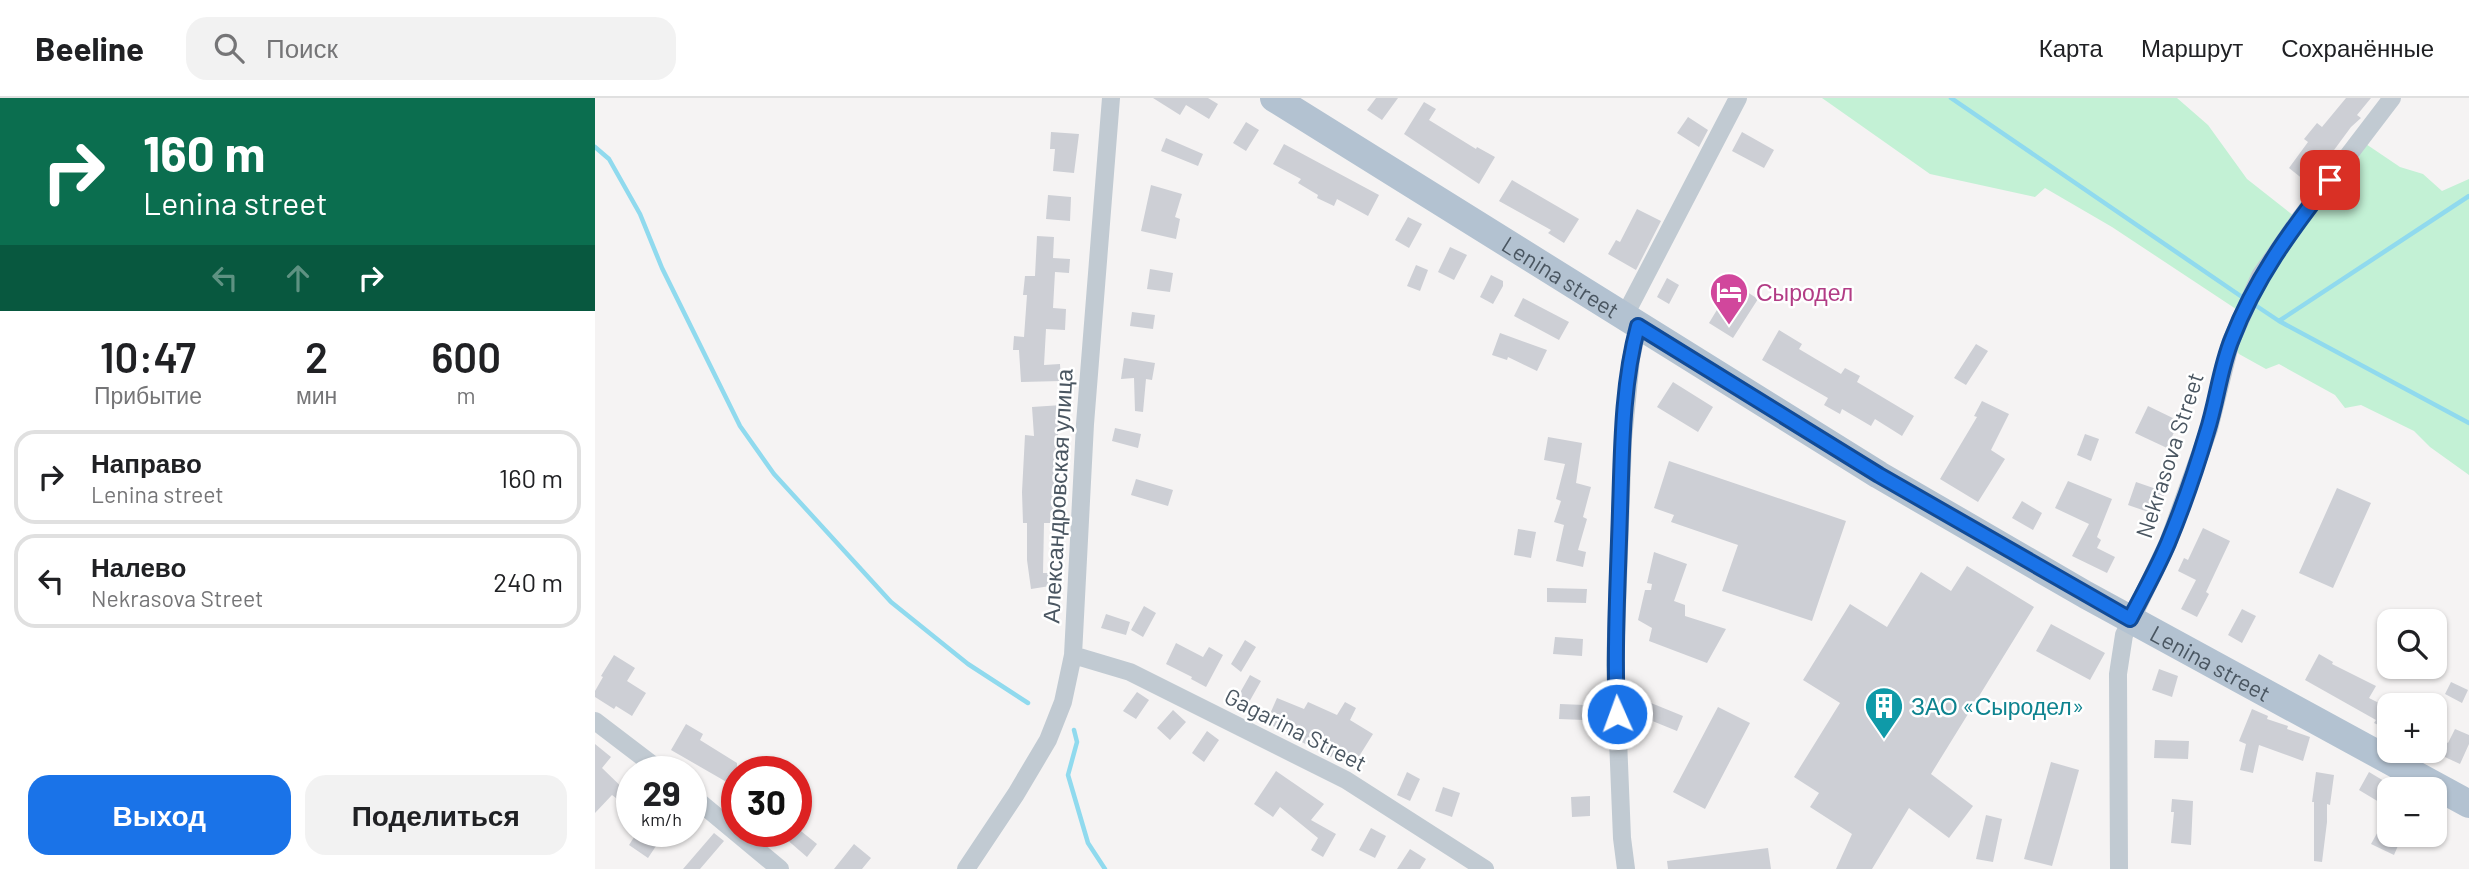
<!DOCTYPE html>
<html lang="ru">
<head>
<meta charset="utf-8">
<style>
	body { margin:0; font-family:Barlow,sans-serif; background:#f2f2f2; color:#202124; height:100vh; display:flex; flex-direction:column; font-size:26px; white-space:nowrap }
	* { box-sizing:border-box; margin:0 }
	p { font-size:23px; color:#757577 }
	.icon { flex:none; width:38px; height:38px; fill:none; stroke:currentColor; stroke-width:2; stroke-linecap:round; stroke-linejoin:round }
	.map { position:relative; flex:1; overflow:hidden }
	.drawer { display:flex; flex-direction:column; background:#fff; width:595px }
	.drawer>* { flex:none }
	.hud { background:#0b6e4f; color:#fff; overflow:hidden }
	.buttons { position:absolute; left:1782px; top:511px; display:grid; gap:14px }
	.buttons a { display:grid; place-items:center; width:70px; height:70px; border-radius:14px; background:#fff; box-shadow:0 2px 5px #0004; font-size:35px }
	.speed { position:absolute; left:21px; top:658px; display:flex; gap:14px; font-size:35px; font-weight:700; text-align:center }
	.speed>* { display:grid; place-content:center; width:91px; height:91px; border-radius:50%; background:#fff; box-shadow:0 2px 5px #0004; line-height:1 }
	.speed small { font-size:18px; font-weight:400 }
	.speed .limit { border:10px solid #d22; background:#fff; color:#111 }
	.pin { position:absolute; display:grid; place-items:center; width:60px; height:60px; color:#fff; margin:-30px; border-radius:14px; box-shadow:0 4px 10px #0006 }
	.me { position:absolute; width:77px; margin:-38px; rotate:358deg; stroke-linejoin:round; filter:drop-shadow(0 0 5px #0008) }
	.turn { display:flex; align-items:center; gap:24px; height:147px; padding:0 28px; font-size:32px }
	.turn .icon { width:91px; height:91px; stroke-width:2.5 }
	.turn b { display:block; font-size:49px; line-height:60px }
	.lanes { display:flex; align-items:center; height:66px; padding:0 28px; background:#0003; justify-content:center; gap:35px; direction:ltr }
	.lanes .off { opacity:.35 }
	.eta { display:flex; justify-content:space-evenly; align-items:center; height:119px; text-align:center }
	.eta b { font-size:42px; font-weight:600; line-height:49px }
	.cta { display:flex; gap:14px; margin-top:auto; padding:14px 28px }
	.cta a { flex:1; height:80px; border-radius:21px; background:#1a73e8; color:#fff; font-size:28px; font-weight:600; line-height:80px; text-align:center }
	.cta a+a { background:#f2f2f2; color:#202124 }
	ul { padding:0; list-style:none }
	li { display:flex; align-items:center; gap:21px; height:94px; margin:0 14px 10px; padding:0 14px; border:4px solid #e0e0e0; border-radius:21px }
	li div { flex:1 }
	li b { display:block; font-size:26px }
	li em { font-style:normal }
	header { display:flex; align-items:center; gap:42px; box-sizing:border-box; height:98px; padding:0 35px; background:#fff; border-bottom:2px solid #e0e0e0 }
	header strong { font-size:33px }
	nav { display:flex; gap:38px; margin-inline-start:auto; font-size:24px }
	.search { width:490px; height:63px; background:#f2f2f2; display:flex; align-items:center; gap:18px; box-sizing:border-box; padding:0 24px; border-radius:21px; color:#757577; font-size:26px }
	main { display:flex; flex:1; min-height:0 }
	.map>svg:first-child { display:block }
	.green { fill:#c3f1d5 }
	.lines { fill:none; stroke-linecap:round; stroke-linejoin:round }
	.stream { stroke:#90daee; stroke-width:4.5 }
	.building { fill:#cdcfd5 }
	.street { stroke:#c1cad2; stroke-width:18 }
	.primary { stroke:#b3c2d1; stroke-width:28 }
	.route-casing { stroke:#114b97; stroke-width:18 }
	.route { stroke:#1a73e8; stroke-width:12 }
	.labels { text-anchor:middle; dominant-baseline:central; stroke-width:5; stroke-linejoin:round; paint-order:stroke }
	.street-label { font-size:23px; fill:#4a5661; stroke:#fff }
	.hotel-label { font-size:23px; fill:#b23c85; stroke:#fff; text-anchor:start }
	.culture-label { font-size:23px; fill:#0d838f; stroke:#fff; text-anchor:start }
</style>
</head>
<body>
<header>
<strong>Beeline</strong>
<div class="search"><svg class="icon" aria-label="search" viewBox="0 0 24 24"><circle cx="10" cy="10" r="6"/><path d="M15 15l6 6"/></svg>Поиск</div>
<nav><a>Карта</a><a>Маршрут</a><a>Сохранённые</a></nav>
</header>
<main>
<section class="drawer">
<div class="hud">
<div class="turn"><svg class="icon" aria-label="right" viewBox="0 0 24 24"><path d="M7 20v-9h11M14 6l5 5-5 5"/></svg><div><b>160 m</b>Lenina street</div></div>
<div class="lanes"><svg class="icon off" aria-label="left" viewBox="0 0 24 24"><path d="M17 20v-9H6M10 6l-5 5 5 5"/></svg><svg class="icon off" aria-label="ahead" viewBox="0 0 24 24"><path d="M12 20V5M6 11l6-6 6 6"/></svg><svg class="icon" aria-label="right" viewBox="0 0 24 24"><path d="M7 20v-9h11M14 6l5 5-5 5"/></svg></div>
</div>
<div class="eta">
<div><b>10:47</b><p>Прибытие</p></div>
<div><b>2</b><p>мин</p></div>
<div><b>600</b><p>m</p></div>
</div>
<ul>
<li><svg class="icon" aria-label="right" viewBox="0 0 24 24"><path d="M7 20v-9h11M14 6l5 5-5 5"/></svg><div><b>Направо</b><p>Lenina street</p></div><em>160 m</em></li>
<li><svg class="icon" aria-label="left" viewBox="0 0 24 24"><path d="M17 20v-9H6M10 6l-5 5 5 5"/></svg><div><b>Налево</b><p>Nekrasova Street</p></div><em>240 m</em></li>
</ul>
<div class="cta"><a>Выход</a><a>Поделиться</a></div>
</section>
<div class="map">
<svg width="1874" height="771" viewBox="0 0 1874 771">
	<rect width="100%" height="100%" fill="#f5f3f3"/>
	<path class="green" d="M1227 0H1582L1613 27 1652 81 1704 122 1765 42 1805 69 1828 76 1847 93 1874 81V377L1835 349 1819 333 1766 307 1750 310 1740 297 1684 266 1671 271 1644 256 1636 243 1647 215 1517 129 1450 90 1440 99 1335 76Z"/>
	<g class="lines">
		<path class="stream" d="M1356 0 1650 201
			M0 49 14 61 45 116 67 170 145 328 179 376 296 504 373 566 433 605
			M1657 205 1684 223 1874 325
			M1684 223 1874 98
			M479 632 482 644 473 677 493 745 510 771"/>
	</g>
	<path class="building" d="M558 0H613L623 6 614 21 591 7 585 17Z
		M781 0H803L787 22 772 12Z
		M1751 0H1776L1762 17 1766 20 1756 29 1714 86 1694 70 1713 44 1709 41 1722 25 1727 29Z
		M829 4 841 11 834 22 881 51 882 49 900 59 884 86 809 36Z
		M1093 19 1113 32 1104 49 1082 35Z
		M651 24 664 32 651 53 638 45Z
		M456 34 484 36 479 75 458 73 460 51H455Z
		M1147 34 1179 52 1169 70 1137 53Z
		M571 40 608 56 603 68 566 53Z
		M689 46 784 97 773 118 742 101 739 108 722 100 723 97 703 85 706 81 678 66Z
		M917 82 984 121 969 145 953 135 956 132 904 103Z
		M556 87 587 96 580 119 585 121 581 141 546 133Z
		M453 97 476 99 475 123 451 121Z
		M1042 111 1066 123 1041 172 1013 156 1021 142 1025 144Z
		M813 119 827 126 814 150 800 142Z
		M442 138 459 139 458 160 475 161 474 175 460 174 458 210 471 211 470 232 451 231 449 267 465 266 466 283 426 284 424 252H418L419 238 429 239 432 197H428L430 178H440Z
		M855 149 872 157 859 182 843 174Z
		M821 167 833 172 825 193 812 188Z
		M555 171 578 175 575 194 552 191Z
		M896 177 908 183V188L898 206 885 199Z
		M1072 180 1084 187 1074 206 1062 199Z
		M1134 192 1144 198 1149 192 1163 201 1138 240 1114 225Z
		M928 200 974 224 964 242 919 218Z
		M537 214 560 217 558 231 535 228Z
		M1184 232 1207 246 1204 251 1246 276 1250 270 1265 278 1262 284 1319 318 1307 338 1280 321 1276 328 1247 311 1245 316 1229 307 1233 300 1167 262Z
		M905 235 952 252 942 273 913 259 912 262 897 257Z
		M1381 246 1393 253 1371 287 1359 280Z
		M529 260 560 265 557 282 551 281 548 314 540 313 539 280 526 281Z
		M1078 284 1118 309 1103 334 1062 309Z
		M1387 303 1414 316 1396 352 1410 361 1383 404 1345 381 1382 319 1379 318Z
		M467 307 468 323 464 324 460 380H464L462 425H449L448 475H454L455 488 436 491 432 462V425H428L427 394 430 337 439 338 437 309Z
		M1553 308 1584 323 1572 350 1540 335Z
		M520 330 546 336 543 350 517 343Z
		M1490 336 1504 341 1496 363 1482 357Z
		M953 339 987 345 981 385 996 389 988 419 992 421 983 452 991 454 988 469 961 463 969 427 959 424 966 403 961 401 970 366 949 362Z
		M1074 363 1251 423 1217 523 1127 493 1143 447 1076 424 1079 417 1059 410Z
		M541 381 578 392 573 408 536 397Z
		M1473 383 1517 401 1502 439 1506 442 1502 450 1520 459 1512 475 1477 458 1494 426 1460 410Z
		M1541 384 1570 394 1562 417 1533 407Z
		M1742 390 1776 405 1738 490 1704 475Z
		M1427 403 1447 415 1438 432 1417 420Z
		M1608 430 1635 443 1611 494 1614 496 1602 519 1586 511 1601 482 1583 473 1589 460 1593 462Z
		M923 431 941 434 936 460 919 457Z
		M1059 454 1092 466 1079 503 1090 507V518L1131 531 1112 565 1054 543 1057 530 1043 522 1050 492H1056L1057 486 1052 485Z
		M1372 468 1439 509 1336 676 1378 708 1354 740 1314 710 1277 771H1241L1257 736 1215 709 1224 695 1199 679 1245 605 1208 582 1255 506 1292 529 1326 474 1356 493Z
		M952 490 992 491 991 505 952 504Z
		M549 508 561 515 548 539 536 532Z
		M1647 511 1661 518 1647 545 1633 537Z
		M511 516 535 524 531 537 506 530Z
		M1456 526 1510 555 1495 582 1441 553Z
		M960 539 988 541 987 558 958 556Z
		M650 542 661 549 646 574 636 566Z
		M581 545 608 559 614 549 628 557 611 589 596 581 597 579 571 566Z
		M1724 556 1738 564 1737 566 1781 588 1774 600 1788 607 1794 595V632L1779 625 1781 622 1710 582Z
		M19 557 40 570 32 583 51 595 37 618 21 608 19 611 0 599V593L8 579 6 578Z
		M1564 571 1583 578 1577 599 1557 592Z
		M655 577 666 583 653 606 642 600Z
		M1856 584 1873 592 1867 605 1850 596Z
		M542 594 554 602 541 621 528 613Z
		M682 600 709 611 713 604 742 617 750 604 761 610 755 622 778 636 758 668 739 656 736 659 697 639 698 637 671 625Z
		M1056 605 1088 618 1082 633 1050 620Z
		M965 606 990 607 989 622 964 621Z
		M1123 609 1155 625 1110 711 1078 694Z
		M1657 611 1673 618 1672 621 1693 628 1692 631 1715 639 1708 663 1664 647 1658 675 1645 672 1651 646 1644 643Z
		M578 612 591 624 575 642 562 630Z
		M91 626 108 636 105 642 142 665V690L76 652Z
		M1860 631 1874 637V646L1865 666 1839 654V636L1853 645Z
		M612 633 624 642 609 664 597 655Z
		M1560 642 1594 643 1593 661 1559 660Z
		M0 646 16 659 7 670 37 699V712L17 697 0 715Z
		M1456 664 1484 672 1457 768 1429 761Z
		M681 673 729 706 716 722 741 736 728 759 716 752 723 740 685 709 678 719 659 706Z
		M812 674 825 681 815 703 802 697Z
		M1721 674 1739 677 1735 707 1732 706V724L1727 764 1719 763V704H1717Z
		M1774 674 1794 686V710L1764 692Z
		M848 689 865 695 857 719 840 713Z
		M995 698V718L977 719 976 699Z
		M1577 701 1598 703 1596 747 1576 745 1579 714H1576Z
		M1794 714V737L1805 743 1799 757 1776 746Z
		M1391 717 1407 721 1398 764 1381 761Z
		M201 729 222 746 212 759 190 740 196 733H201Z
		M776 730 791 738 780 760 764 752Z
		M119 735 129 743 105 771H88Z
		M41 736 61 748 53 760 34 747Z
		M259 746 276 760 267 771H239Z
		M1173 750 1176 771H1073L1072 763Z
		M815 751 831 761 825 771H802Z"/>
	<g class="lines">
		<path class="street" d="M1029 219 1143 0
			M478 557 535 574 751 682 890 771
			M0 623 67 674
			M96 697 185 771
			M371 771 421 696 453 642 468 604 478 557 490 326 516 0
			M1031 771 1027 740 1020 567 1028 341 1036 261 1043 228
			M1524 771 1523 576 1529 537 1573 445 1614 331 1636 243 1665 178 1704 122 1797 0"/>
		<path class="primary" id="s1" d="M679 0 1284 377 1491 497 1874 706"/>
	</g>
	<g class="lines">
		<g class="route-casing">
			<path id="route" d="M1022 616C1019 548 1023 481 1025 413 1027 352 1027 287 1043 228L1284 377 1535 521C1548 496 1562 471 1573 445 1588 409 1601 371 1612 334 1622 303 1625 270 1637 241 1660 181 1696 132 1735 82"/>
		</g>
		<use href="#route" class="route"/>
	</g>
	<defs>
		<g id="hotel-pin" transform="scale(2.0125)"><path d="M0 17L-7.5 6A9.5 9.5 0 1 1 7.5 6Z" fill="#d1479c" stroke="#fff"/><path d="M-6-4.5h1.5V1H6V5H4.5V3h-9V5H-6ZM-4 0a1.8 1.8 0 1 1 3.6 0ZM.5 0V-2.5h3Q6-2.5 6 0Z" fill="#fff"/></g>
		<g id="building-pin" transform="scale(2.0125)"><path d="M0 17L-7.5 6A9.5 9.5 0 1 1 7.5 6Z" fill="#0f9aa8" stroke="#fff"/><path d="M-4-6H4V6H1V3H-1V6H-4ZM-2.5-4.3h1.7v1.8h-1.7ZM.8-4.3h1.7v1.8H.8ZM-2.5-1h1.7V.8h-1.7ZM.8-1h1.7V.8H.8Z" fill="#fff"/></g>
	</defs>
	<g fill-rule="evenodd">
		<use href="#hotel-pin" x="1134" y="194"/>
		<use href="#building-pin" x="1289" y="608"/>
	</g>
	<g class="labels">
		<g class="street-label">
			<text stroke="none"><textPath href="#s1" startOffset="338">Lenina street</textPath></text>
			<text transform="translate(1574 357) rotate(-72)">Nekrasova Street</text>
			<text transform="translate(462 398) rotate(-87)">Александровская улица</text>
			<text stroke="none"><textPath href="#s1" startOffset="1094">Lenina street</textPath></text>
			<text transform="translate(701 631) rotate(27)">Gagarina Street</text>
		</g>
		<g class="hotel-label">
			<text x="1161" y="194">Сыродел</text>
		</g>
		<g class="culture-label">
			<text x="1316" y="608">ЗАО «Сыродел»</text>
		</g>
	</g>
</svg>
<div class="buttons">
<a><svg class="icon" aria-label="search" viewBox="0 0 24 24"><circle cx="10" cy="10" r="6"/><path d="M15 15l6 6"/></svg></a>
<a>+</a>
<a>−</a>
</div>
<div class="speed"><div>29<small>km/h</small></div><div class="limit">30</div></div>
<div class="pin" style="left:1735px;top:82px;background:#d93025"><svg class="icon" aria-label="arrive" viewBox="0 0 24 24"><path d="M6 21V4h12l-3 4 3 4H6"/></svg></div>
<svg class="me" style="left:1022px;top:616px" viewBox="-20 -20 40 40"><circle r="17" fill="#1a73e8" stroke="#fff" stroke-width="3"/><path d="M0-11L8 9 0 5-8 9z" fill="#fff"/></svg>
</div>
</main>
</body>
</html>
